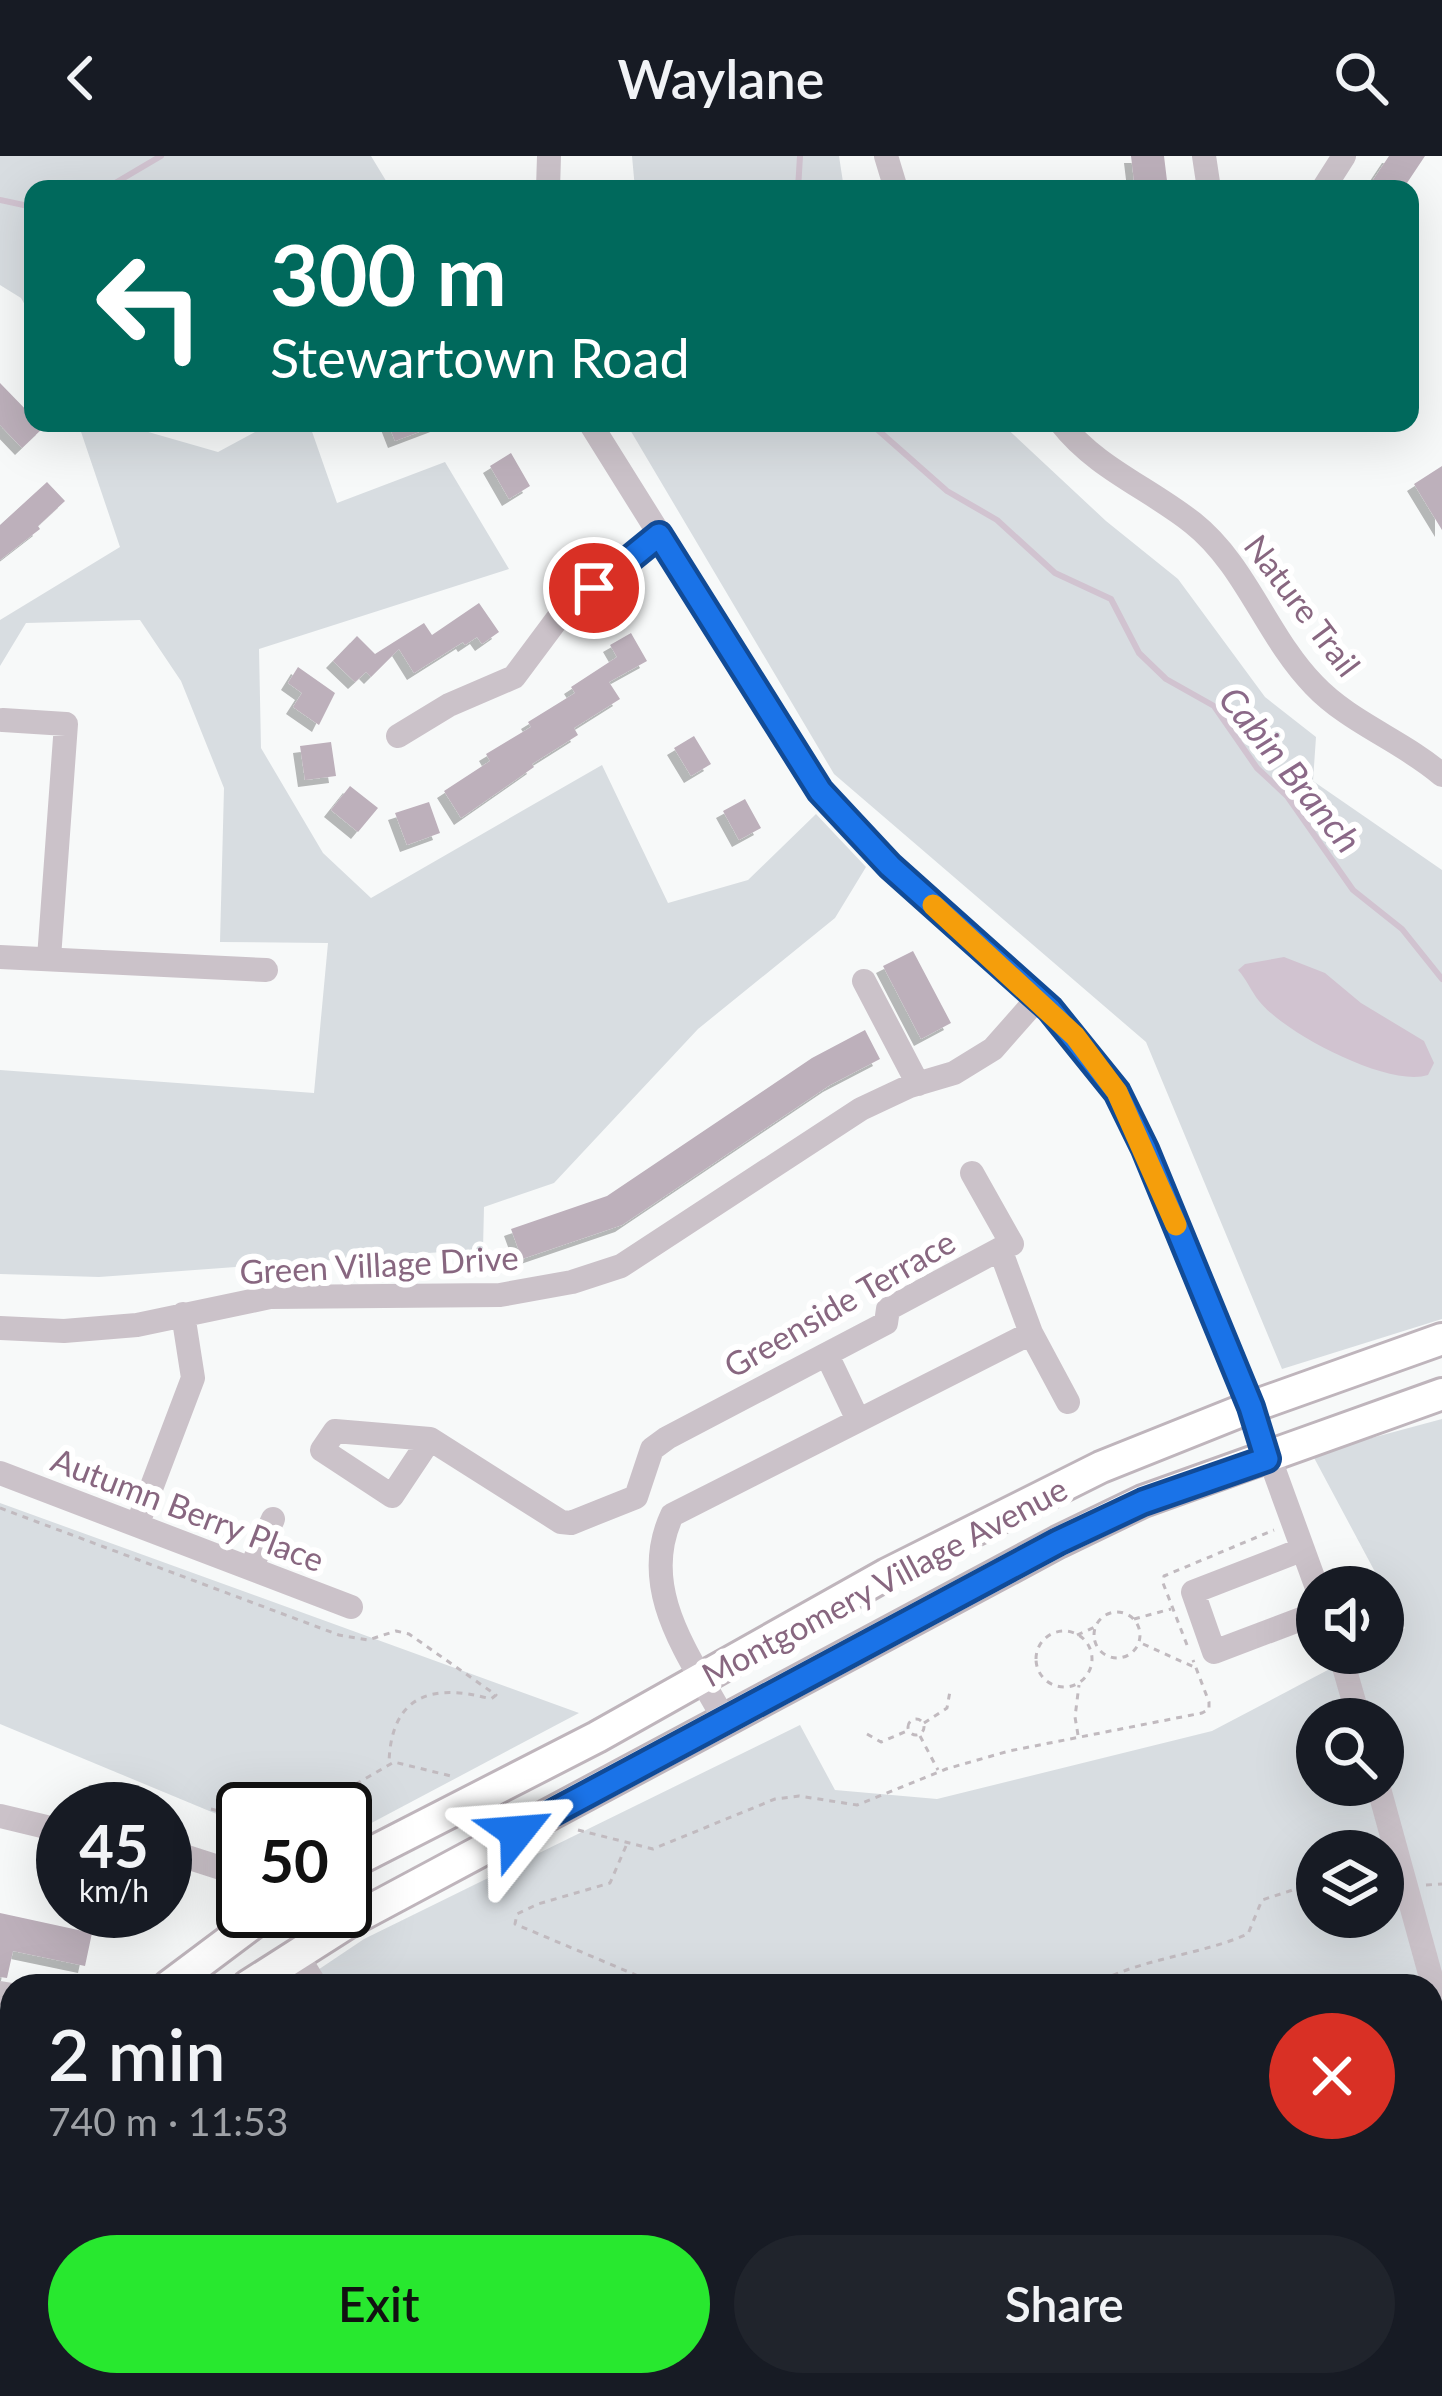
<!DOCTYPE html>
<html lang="en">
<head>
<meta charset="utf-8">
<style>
	body { margin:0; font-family:Lato,sans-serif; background:#20242c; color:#f1f3f6; height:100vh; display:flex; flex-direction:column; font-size:45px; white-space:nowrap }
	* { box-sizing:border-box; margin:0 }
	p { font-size:39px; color:#9ea1a6 }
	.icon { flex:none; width:66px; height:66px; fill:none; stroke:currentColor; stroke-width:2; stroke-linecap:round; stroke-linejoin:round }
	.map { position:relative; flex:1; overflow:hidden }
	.panel { position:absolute; left:0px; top:1818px; width:1443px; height:423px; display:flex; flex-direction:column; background:#171b24; border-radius:36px 36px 0 0; box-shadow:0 12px 48px #0002 }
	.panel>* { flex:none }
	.top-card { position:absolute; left:24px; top:24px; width:1395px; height:252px; border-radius:24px; box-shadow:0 12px 48px #0002; background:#00695c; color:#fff; overflow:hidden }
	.fabs { position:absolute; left:1296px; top:1410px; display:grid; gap:24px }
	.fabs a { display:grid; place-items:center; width:108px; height:108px; border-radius:50%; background:#171b24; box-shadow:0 12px 48px #0002; font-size:60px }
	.speed { position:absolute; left:36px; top:1626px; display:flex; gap:24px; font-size:60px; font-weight:700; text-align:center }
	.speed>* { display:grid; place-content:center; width:156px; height:156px; border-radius:50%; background:#171b24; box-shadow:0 12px 48px #0002; line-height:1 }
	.speed small { font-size:30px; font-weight:400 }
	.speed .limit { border:6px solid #111; border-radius:18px; background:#fff; color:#111 }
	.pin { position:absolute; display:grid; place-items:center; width:102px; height:102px; color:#fff; margin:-51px; border:6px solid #fff; border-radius:50%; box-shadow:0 3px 12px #0007 }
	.me { position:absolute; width:132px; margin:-66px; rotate:62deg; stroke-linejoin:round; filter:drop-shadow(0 0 9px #0008) }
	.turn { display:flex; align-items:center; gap:42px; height:252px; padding:0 48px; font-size:54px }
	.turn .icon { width:156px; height:156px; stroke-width:2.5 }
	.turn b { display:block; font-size:84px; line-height:102px }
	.round { display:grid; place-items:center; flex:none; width:126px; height:126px; border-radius:63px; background:#20242c }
	.headline { display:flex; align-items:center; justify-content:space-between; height:204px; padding:0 48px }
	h1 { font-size:72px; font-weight:600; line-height:90px }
	.cta { display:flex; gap:24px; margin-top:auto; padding:24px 48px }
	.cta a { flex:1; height:138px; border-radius:72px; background:#28e82f; color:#111; font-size:48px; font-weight:600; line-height:138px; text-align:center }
	.cta a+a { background:#20242c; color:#f1f3f6 }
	header { display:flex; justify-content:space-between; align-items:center; height:156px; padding:0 48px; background:#171b24; font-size:54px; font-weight:600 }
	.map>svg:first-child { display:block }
	.green { fill:#d8dde1; fill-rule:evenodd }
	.water { fill:#d1c3d0 }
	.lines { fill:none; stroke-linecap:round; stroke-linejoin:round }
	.stream { stroke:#d1c3d0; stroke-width:6 }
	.building { fill:#bdb0bb; filter:url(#shadow) }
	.major-casing { stroke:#bfb5bc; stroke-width:36 }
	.path { stroke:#c1babf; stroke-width:3; stroke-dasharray:6 6; stroke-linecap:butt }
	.minor { stroke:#cbc2c9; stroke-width:24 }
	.major { stroke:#fff; stroke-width:30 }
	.route-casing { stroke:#114b97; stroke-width:30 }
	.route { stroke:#1a73e8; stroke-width:21 }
	.slow { stroke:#f59e0b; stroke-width:21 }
	.labels { text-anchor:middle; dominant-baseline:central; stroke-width:12; stroke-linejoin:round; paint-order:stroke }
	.street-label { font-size:33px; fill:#886780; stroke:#fff }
	.water-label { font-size:36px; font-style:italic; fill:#8b6988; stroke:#fff }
</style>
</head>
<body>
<header><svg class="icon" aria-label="back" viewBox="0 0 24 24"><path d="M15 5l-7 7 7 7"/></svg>Waylane<svg class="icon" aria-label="search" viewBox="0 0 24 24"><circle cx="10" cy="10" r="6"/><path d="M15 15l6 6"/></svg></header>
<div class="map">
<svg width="1442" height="2240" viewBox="0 0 1442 2240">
	<defs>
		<filter id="shadow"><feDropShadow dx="-7" dy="7" stdDeviation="0" flood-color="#0004"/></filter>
	</defs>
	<rect width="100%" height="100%" fill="#f7f9f9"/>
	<path class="green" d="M0 0H371L391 33H275L270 26 259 33H33V163L21 142 0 129Z
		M632 0H839L844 33H635Z
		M78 267H117L218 296 272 267H309L337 347 445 306 509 413 259 493 261 592 323 697 371 742 602 609 668 747 748 724 816 658 866 711 835 762 698 873 554 1027 484 1051 483 1093 99 1121 0 1118V914L314 937 328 787 220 786 224 632 181 525 140 464 26 467 0 510V464L120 391Z
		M626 267H1001L1106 365 1178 423 1265 541 1316 581 1313 625 1442 714V1163L1282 1213 1146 886 834 618Z
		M1442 1263V2150L1431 2142V1830H294L364 1783 800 1569 835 1634 937 1643 1212 1575 1360 1497H1383V1485L1405 1472 1312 1298ZM1317 1563H1383V1629H1317ZM1317 1695H1383V1761H1317Z
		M0 1347 579 1557 345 1681V1653H243V1669L0 1568Z"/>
	<path class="water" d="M1284 801 1325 817 1361 847 1424 885 1434 907 1428 919C1389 932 1284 877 1259 845 1251 835 1247 824 1238 814L1245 808Z"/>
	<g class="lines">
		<path class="stream" d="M62 33 77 29 105 33 161 0
			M798 33 800 0
			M0 44 33 51
			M870 267 947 335 997 364 1055 417 1111 443 1139 497 1166 523 1214 550 1257 612 1287 640 1353 734 1402 773 1442 823"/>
	</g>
	<path class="building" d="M1131 0H1164L1168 33H1143L1142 24 1134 25Z
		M1389 0H1425L1403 33H1367Z
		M0 227 33 261V267L43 272 22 292 0 269Z
		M388 267H439L440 268 395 285Z
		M511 297 530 330 509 343 490 310Z
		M1442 310V374L1414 328Z
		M47 326 65 345 38 370 40 373 0 404V369Z
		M479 447 499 476 482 488 477 481 465 489 463 486 414 517 399 493 371 521 366 516 355 526 333 505 357 480 375 498 424 467 432 479Z
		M631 477 647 505 609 526 620 543 574 572 578 579 532 608 534 611 461 662 444 635 490 605 486 598 531 571 528 566 575 537 571 531 617 501 610 489Z
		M298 511 335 537 319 569 293 551 302 537 288 527Z
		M694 580 711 608 691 620 674 592Z
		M331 586 336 620 305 624 300 590Z
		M350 630 378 652 358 676 331 654Z
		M745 643 761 672 739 684 723 655Z
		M429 646 440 677 407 689 395 657Z
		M913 795 951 867 921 883 883 810Z
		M865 874 880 903 830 929 622 1069 522 1103 511 1073 607 1040 812 902Z
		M0 1757 92 1777 85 1810 13 1795 7 1822 0 1821Z"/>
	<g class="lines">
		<g class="major-casing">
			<path id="major" d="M345 1710 597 1581 887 1418 1101 1311 1251 1251 1442 1183
				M169 1830 269 1755
				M248 1830 350 1765 1058 1386 1143 1345 1442 1238
				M0 1970 12 1960
				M0 2037 12 2025"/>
		</g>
		<path class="path" d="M0 1352 339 1479 368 1484 396 1475 409 1478 496 1539 491 1543C433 1527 391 1538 389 1607
			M1094 1479a23 23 0 1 1 46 0a23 23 0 1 1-46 0Z
			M1134 1463 1171 1453
			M1036 1503a28 28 0 1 1 56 0a28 28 0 1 1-56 0Z
			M1077 1479 1095 1471
			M1143 1488 1194 1511
			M1187 1489 1163 1427 1164 1420 1274 1374
			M908 1571a8 8 0 1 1 16 0a8 8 0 1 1-16 0Z
			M924 1567 947 1552 950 1535
			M867 1578 881 1586 907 1575
			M1078 1579 1075 1561 1079 1529
			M920 1580 938 1614
			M211 1653 243 1661
			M288 1653 351 1631 394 1606 455 1621
			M578 1674 653 1693 775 1643 799 1640 857 1649 946 1613 1009 1595 1202 1557 1209 1553V1546L1193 1504
			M626 1690 610 1727 538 1748 517 1758 515 1768 662 1830
			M1426 1729 1442 1728
			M1091 1830C1140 1802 1197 1800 1248 1778L1262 1744 1317 1726"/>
		<path class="minor" d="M886 0 896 33
			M1204 0 1209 33
			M548 33 549 0
			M1323 33 1344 0
			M590 267 820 635 890 710 1050 853 1075 880 1117 936 1145 993 1251 1251 1317 1432
			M1061 267C1096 312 1149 332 1193 367 1246 409 1267 481 1314 529 1350 567 1403 585 1442 619
			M3 564 66 568 49 802
			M398 580 449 549 514 521 561 458 659 379
			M0 801 266 814
			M864 825 918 928
			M972 1017 1012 1088 1000 1093
			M0 1172 64 1175 137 1169 270 1141 500 1139 572 1126 621 1110 861 953 910 930 954 917 993 893 1038 842
			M1031 1177 1068 1246
			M827 1199 858 1264
			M430 1283 335 1275 322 1294 392 1340 430 1283 561 1366 571 1367 636 1341 652 1293 667 1282 886 1167 888 1153 1000 1093 1031 1177 672 1359C637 1434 690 1500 725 1565
			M0 1317 351 1451
			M138 1367 193 1222 183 1158
			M1301 1394 1193 1436 1214 1496 1317 1457
			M251 1412 273 1363
			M1340 1497 1359 1563
			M1378 1629 1442 1861
			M0 1660 63 1675
			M165 1694 221 1712 243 1726
			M297 1799 316 1830
			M0 1837 12 1839
			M0 1878 12 1886
			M0 1905 12 1915
			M15 2229 30 2240
			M1325 2229 1341 2240"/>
		<use href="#major" class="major"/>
	</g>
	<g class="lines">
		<g class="route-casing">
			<path id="route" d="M517 1676 1058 1386 1143 1346 1267 1303 1251 1251 1145 993 1117 936 1050 853 890 710 820 635 659 379 594 432"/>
		</g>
		<use href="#route" class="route"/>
		<path class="slow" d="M933 749 1075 880 1117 936 1176 1069"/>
	</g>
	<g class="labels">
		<g class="street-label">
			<text transform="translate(1303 449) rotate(53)">Nature Trail</text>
			<text transform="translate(379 1108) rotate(-3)">Green Village Drive</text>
			<text transform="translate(839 1147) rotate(-30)">Greenside Terrace</text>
			<text transform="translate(188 1353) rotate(21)">Autumn Berry Place</text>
			<text transform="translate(884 1425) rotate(-28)">Montgomery Village Avenue</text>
		</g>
		<g class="water-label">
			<text transform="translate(1291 613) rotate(51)">Cabin Branch</text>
		</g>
	</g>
</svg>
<div class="fabs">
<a><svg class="icon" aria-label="sound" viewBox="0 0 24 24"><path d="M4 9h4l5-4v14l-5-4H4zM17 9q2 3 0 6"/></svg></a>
<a><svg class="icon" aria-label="search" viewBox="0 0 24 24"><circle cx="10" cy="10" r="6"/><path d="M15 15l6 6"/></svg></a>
<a><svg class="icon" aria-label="layers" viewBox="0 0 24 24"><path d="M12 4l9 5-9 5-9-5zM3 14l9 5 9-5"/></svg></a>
</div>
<div class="speed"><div>45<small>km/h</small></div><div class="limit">50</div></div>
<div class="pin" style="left:594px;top:432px;background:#d93025"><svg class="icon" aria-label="arrive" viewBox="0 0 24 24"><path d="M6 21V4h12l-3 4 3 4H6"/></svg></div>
<svg class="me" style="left:517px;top:1676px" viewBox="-20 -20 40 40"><path d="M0-17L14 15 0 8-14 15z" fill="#1a73e8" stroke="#fff" stroke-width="4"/></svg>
<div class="top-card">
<div class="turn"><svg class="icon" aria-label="left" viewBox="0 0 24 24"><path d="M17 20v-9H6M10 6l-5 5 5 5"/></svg><div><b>300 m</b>Stewartown Road</div></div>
</div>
<section class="panel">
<div class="headline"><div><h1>2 min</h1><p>740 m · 11:53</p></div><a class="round" style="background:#d93025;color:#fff"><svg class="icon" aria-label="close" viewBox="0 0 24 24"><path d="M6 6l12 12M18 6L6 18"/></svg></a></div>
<div class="cta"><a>Exit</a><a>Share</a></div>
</section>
</div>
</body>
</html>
